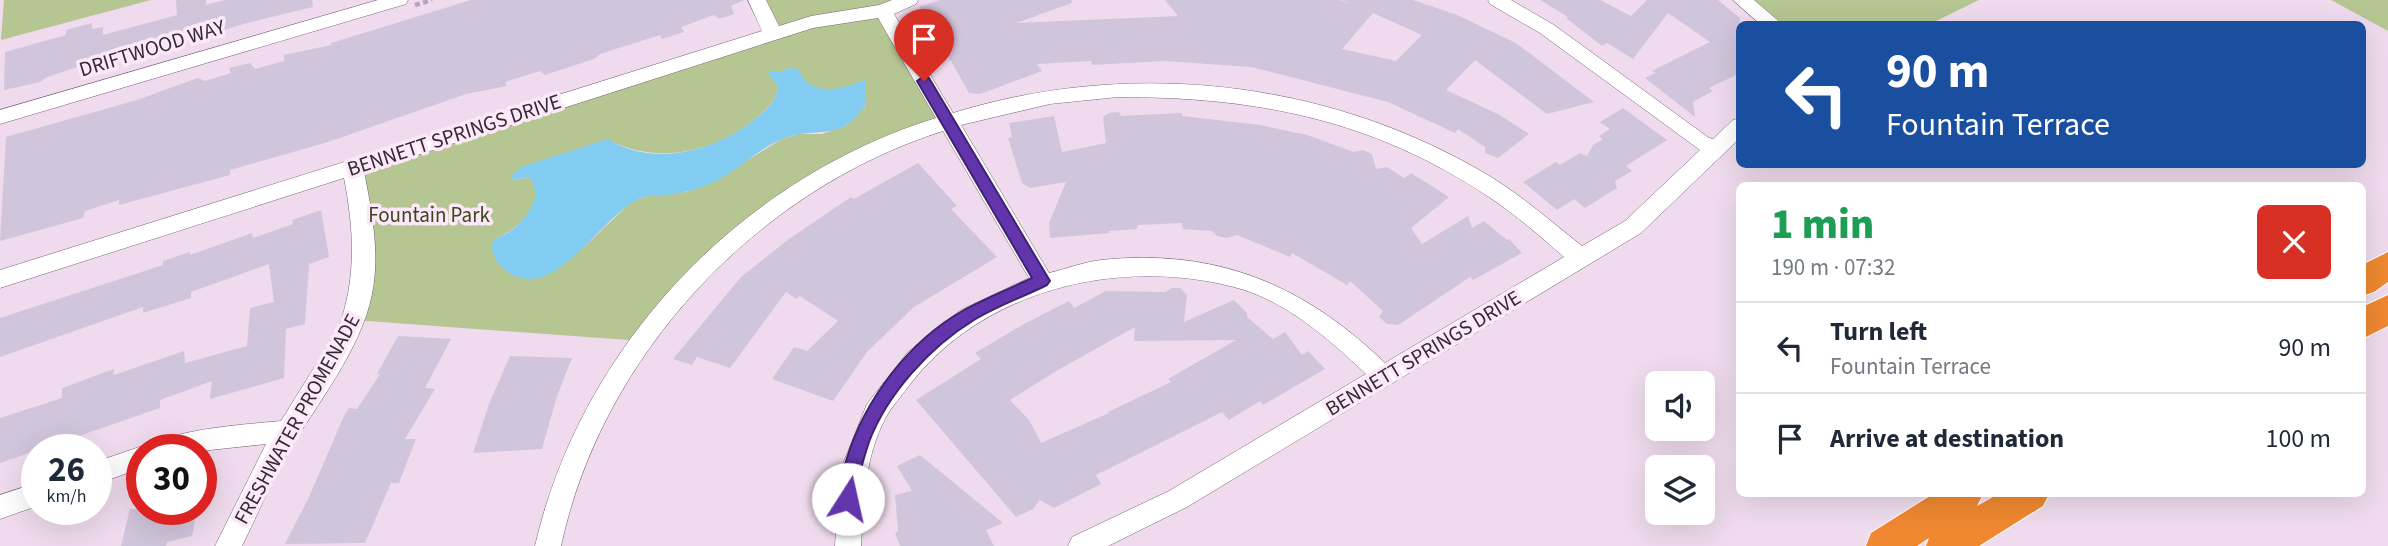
<!DOCTYPE html>
<html lang="en">
<head>
<meta charset="utf-8">
<style>
	body { margin:0; font-family:"Source Sans 3",sans-serif; background:#f6f6f7; color:#1f2937; height:100vh; display:flex; flex-direction:column; font-size:26px; white-space:nowrap }
	* { box-sizing:border-box; margin:0 }
	p { font-size:23px; color:#747a83 }
	.icon { flex:none; width:38px; height:38px; fill:none; stroke:currentColor; stroke-width:2; stroke-linecap:round; stroke-linejoin:round }
	.map { position:relative; flex:1; overflow:hidden }
	.side { position:absolute; left:1736px; top:182px; width:630px; height:315px; display:flex; flex-direction:column; background:#fff; border-radius:10px; box-shadow:0 7px 28px #0002 }
	.side>* { flex:none }
	.guide { position:absolute; left:1736px; top:21px; width:630px; height:147px; border-radius:10px; box-shadow:0 7px 28px #0002; background:#1a4fa0; color:#fff; overflow:hidden }
	.fabs { position:absolute; left:1645px; top:371px; display:grid; gap:14px }
	.fabs a { display:grid; place-items:center; width:70px; height:70px; border-radius:10px; background:#fff; box-shadow:0 7px 28px #0002; font-size:35px }
	.speed { position:absolute; left:21px; top:434px; display:flex; gap:14px; font-size:35px; font-weight:700; text-align:center }
	.speed>* { display:grid; place-content:center; width:91px; height:91px; border-radius:50%; background:#fff; box-shadow:0 7px 28px #0002; line-height:1 }
	.speed small { font-size:18px; font-weight:400 }
	.speed .limit { border:10px solid #d22; background:#fff; color:#111 }
	.pin { position:absolute; display:grid; place-items:center; width:60px; height:60px; color:#fff; margin:-72px -30px; border-radius:50% 50% 50% 0; rotate:-45deg; box-shadow:0 0 7px #0007 }
	.pin .icon { rotate:45deg }
	.me { position:absolute; width:77px; margin:-38px; rotate:10deg; stroke-linejoin:round; filter:drop-shadow(0 0 5px #0008) }
	.turn { display:flex; align-items:center; gap:24px; height:147px; padding:0 35px; font-size:32px }
	.turn .icon { width:91px; height:91px; stroke-width:2.5 }
	.turn b { display:block; font-size:49px; line-height:60px }
	.round { display:grid; place-items:center; flex:none; width:74px; height:74px; border-radius:10px; background:#f6f6f7 }
	.overview { display:flex; align-items:center; justify-content:space-between; height:119px; padding:0 35px }
	h1 { font-size:42px; font-weight:800; line-height:52px; color:#1e9e55 }
	ul { padding:0; list-style:none }
	li { display:flex; align-items:center; gap:21px; height:91px; padding:0 35px; border-top:2px solid #e0e1e3 }
	li div { flex:1 }
	li b { display:block; font-size:26px }
	li em { font-style:normal }
	.map>svg:first-child { display:block }
	.green { fill:#b5c693; fill-rule:evenodd }
	.water { fill:#82cbf1 }
	.building { fill:#d1c5db; fill-rule:evenodd }
	.lines { fill:none; stroke-linecap:round; stroke-linejoin:round }
	.minor-casing { stroke:#756373; stroke-width:1 }
	.highway-casing { stroke:#fff; stroke-width:2 }
	.path { stroke:#b6a6b4; stroke-width:4.5; stroke-dasharray:5 3.5; stroke-linecap:butt }
	.minor { fill:#fff; fill-rule:evenodd }
	.highway { fill:#ef8831; fill-rule:evenodd }
	.route { fill:#6335ac; stroke:#402270; stroke-width:2 }
	.labels { text-anchor:middle; dominant-baseline:central; stroke-width:7; stroke-linejoin:round; paint-order:stroke }
	.street-label { font-size:21px; fill:#332b32; stroke:#fde8fa }
	.park-label { font-size:21px; fill:#3b4818; stroke:#fde8fa }
</style>
</head>
<body>
<div class="map">
<svg width="2388" height="546" viewBox="0 0 2388 546">
	<rect width="100%" height="100%" fill="#efdbed"/>
	<path class="green" d="M4 0H151L1 40Z
		M757 0H909L883 10 948 122 800 190 642 341 354 320 352 167 773 34ZM792 68C799 73 803 79 809 84 827 97 847 87 865 80V106L847 125 822 134H798L782 139 710 183 686 192 650 195 631 202 582 249 493 240C515 231 550 203 531 177L512 180 613 142C659 164 714 152 754 120 765 110 777 102 778 86L769 72H780Z
		M1742 0H1979L1930 24H1772Z
		M2331 0H2388V31Z"/>
	<path class="water" d="M792 68 798 69C811 99 842 89 865 80V105C842 143 816 126 785 138 758 148 738 171 712 183 697 189 681 194 665 195 658 195 651 195 644 197 603 209 554 311 504 269 495 261 490 251 493 240 514 232 529 218 536 195L531 177 511 180 513 174 521 167 608 139C653 168 715 151 754 120 765 111 777 102 778 86L767 72H780Z"/>
	<path class="building" d="M176 0H206V5L225 0H312L313 7 247 23 192 40 191 29 157 39 158 46 106 61 107 65 83 71 84 65 47 77 40 82 4 90 5 52 66 35V30L92 23V29L103 27V35L177 15Z
		M471 0H744L731 6 734 14 719 19 714 15 681 27 684 32 662 39 660 35 600 54 594 59 545 75 540 71 505 82 507 86 466 94 328 142 230 170V175L119 205V200L85 211 83 218 0 241 6 137 137 100 198 78 205 81 231 73 229 68 250 63 255 69 284 61V55L331 45V43Z
		M940 0H1071L1072 3 1016 23 1178 16 1165 0H1340L1352 5 1342 0H1413L1457 15 1516 43 1594 102 1547 114 1475 60 1446 90 1500 115 1529 134 1498 158 1485 153V147L1458 129 1455 133 1388 102 1251 67 1164 61 1092 65 1091 61 1037 64 1042 71 980 94 969 93 947 54 952 53 943 40 948 38 919 7ZM1373 13 1422 35 1396 61 1342 49Z
		M1540 0H1600L1631 16 1647 0H1718L1740 18V73L1709 88 1713 91 1693 102 1695 117 1645 78 1656 73 1652 71 1710 42 1668 13 1633 59 1607 43 1602 46 1566 18 1568 17Z
		M1623 108 1667 140 1626 166 1632 171 1615 181 1617 188 1585 208 1574 199 1557 210 1523 182 1556 162 1560 165 1580 153 1587 156 1593 145 1603 139 1599 136 1610 129 1600 122Z
		M1119 112 1121 116 1182 113V116L1260 125 1307 135 1354 152 1363 150 1372 154 1376 169 1387 167 1404 178 1411 173 1449 197 1411 228 1422 244 1468 216 1472 228 1484 221 1507 240 1509 239 1522 253 1473 280 1470 277 1398 325 1387 324 1379 317 1383 311 1350 281 1347 285 1292 253 1290 257 1237 235 1227 238 1217 236 1212 231 1183 229 1182 223 1138 225 1137 229 1109 231V233L1050 238 1049 223 1066 182 1030 188 1022 183 1008 138 1012 137 1009 123 1054 116 1062 152 1106 143 1103 117 1109 113Z
		M918 163 957 206 951 209 997 257 914 307 867 352 833 401 772 379 794 347 807 351 838 321 800 296 796 299 786 292 730 368 697 357 692 365 673 359 741 277 789 239 851 197 854 199Z
		M321 210 329 257 309 264 305 324 286 329 284 378 210 399 212 381 160 400V408L0 463V418L62 398V388L114 369V375L184 351 185 363 247 346 250 308 274 302 269 264 191 292V298L143 313V307L0 357V318L163 265V261L190 252V255L252 233 253 238 293 224 292 220Z
		M1172 288H1180L1187 295 1184 322 1234 300 1247 313V317L1273 339 1285 332 1302 355 1308 351 1325 369 1263 405 1260 401 1229 420 1222 412 1096 475 1101 484 1054 508 1040 500 1033 509 1016 517 916 400 981 359 975 353 1024 324 1069 301 1074 308 1106 291 1165 292ZM1135 327 1134 341 1236 340 1168 379 1171 382 1108 412 1109 413 1041 443 1029 420 1010 400 1058 370Z
		M398 336 451 339 425 388 435 389 405 439H416L399 483H391L365 543 285 544 309 497 344 416 349 408 357 409 380 374H377Z
		M510 356 572 358 557 396 542 449 473 453 489 404Z
		M920 455 1003 523 986 530 994 546H900L895 533 898 531 895 495 912 491 897 466Z
		M130 509H197L192 536 167 542 166 546H121Z"/>
	<g class="lines">
		<g class="minor-casing">
			<path id="minor" d="M378 0H408L406 4 0 124V110Z
				M748 0H766L779 26 811 16 879 5 892 0H918L916 4 894 14 953 113C1128 59 1322 79 1481 171 1518 192 1549 220 1582 246L1625 221 1700 150 1540 33 1490 4 1488 0H1511L1554 25 1709 138 1713 139 1733 120 1740 118V138L1641 233 1187 507 1108 546H1068L1072 537 1169 491 1366 374C1329 339 1285 300 1234 287 1119 257 982 289 908 387 901 397 892 406 886 417 864 459 864 500 861 546H835L839 474 867 404 908 352 961 310 1029 278 943 131C757 190 602 355 561 546H535C581 346 740 179 936 118L878 18 813 28 364 172C372 211 380 254 372 294 361 350 316 405 287 454 270 484 257 516 242 546H215L266 444 201 451 142 450V468L96 484V462L142 446 150 449 153 442C194 428 237 425 281 421L338 329C357 279 354 229 344 178L0 288V270L762 31ZM1118 97C1256 97 1372 119 1489 197 1516 215 1540 236 1564 257L1385 363C1303 284 1216 248 1101 260 1084 262 1066 269 1049 273L961 125 1050 104Z
				M1733 0H1754L1782 24H1760Z
				M37 483V506L0 519V495Z"/>
		</g>
		<g class="highway-casing">
			<path id="highway" d="M2388 252V282L2374 292 2362 296V265Z
				M2388 295V326L2362 339V307Z
				M1933 494H1983L1977 506 1998 494H2049L2043 506 1979 546H1926L1929 538 1917 546H1866L1871 533Z"/>
		</g>
		<path class="path" d="M415 5 432 0"/>
		<use href="#minor" class="minor"/>
		<use href="#highway" class="highway"/>
	</g>
	<path class="route" d="M924 76 929 78 1050 281 1047 285C1023 297 997 306 974 320 930 347 887 394 869 442 865 454 861 467 859 479 857 488 858 496 854 505L848 507 841 505C835 491 843 472 847 458 865 399 909 341 964 310 986 298 1009 289 1032 278L917 81Z"/>
	<g class="labels">
		<g class="street-label">
			<text transform="translate(152 48) rotate(-17)">DRIFTWOOD WAY</text>
			<text transform="translate(454 135) rotate(-18)">BENNETT SPRINGS DRIVE</text>
			<text transform="translate(1423 353) rotate(-31)">BENNETT SPRINGS DRIVE</text>
			<text transform="translate(297 419) rotate(-61)">FRESHWATER PROMENADE</text>
		</g>
		<g class="park-label">
			<text x="429" y="215">Fountain Park</text>
		</g>
	</g>
</svg>
<div class="fabs">
<a><svg class="icon" aria-label="sound" viewBox="0 0 24 24"><path d="M4 9h4l5-4v14l-5-4H4zM17 9q2 3 0 6"/></svg></a>
<a><svg class="icon" aria-label="layers" viewBox="0 0 24 24"><path d="M12 4l9 5-9 5-9-5zM3 14l9 5 9-5"/></svg></a>
</div>
<div class="speed"><div>26<small>km/h</small></div><div class="limit">30</div></div>
<div class="pin" style="left:924px;top:81px;background:#d93025"><svg class="icon" aria-label="arrive" viewBox="0 0 24 24"><path d="M6 21V4h12l-3 4 3 4H6"/></svg></div>
<svg class="me" style="left:848px;top:499px" viewBox="-20 -20 40 40"><circle r="19" fill="#fff"/><path d="M0-13L10 11 0 6-10 11z" fill="#6335ac"/></svg>
<div class="guide">
<div class="turn"><svg class="icon" aria-label="left" viewBox="0 0 24 24"><path d="M17 20v-9H6M10 6l-5 5 5 5"/></svg><div><b>90 m</b>Fountain Terrace</div></div>
</div>
<section class="side">
<div class="overview"><div><h1>1 min</h1><p>190 m · 07:32</p></div><a class="round" style="background:#d93025;color:#fff"><svg class="icon" aria-label="close" viewBox="0 0 24 24"><path d="M6 6l12 12M18 6L6 18"/></svg></a></div>
<ul>
<li><svg class="icon" aria-label="left" viewBox="0 0 24 24"><path d="M17 20v-9H6M10 6l-5 5 5 5"/></svg><div><b>Turn left</b><p>Fountain Terrace</p></div><em>90 m</em></li>
<li><svg class="icon" aria-label="arrive" viewBox="0 0 24 24"><path d="M6 21V4h12l-3 4 3 4H6"/></svg><div><b>Arrive at destination</b></div><em>100 m</em></li>
</ul>
</section>
</div>
</body>
</html>
